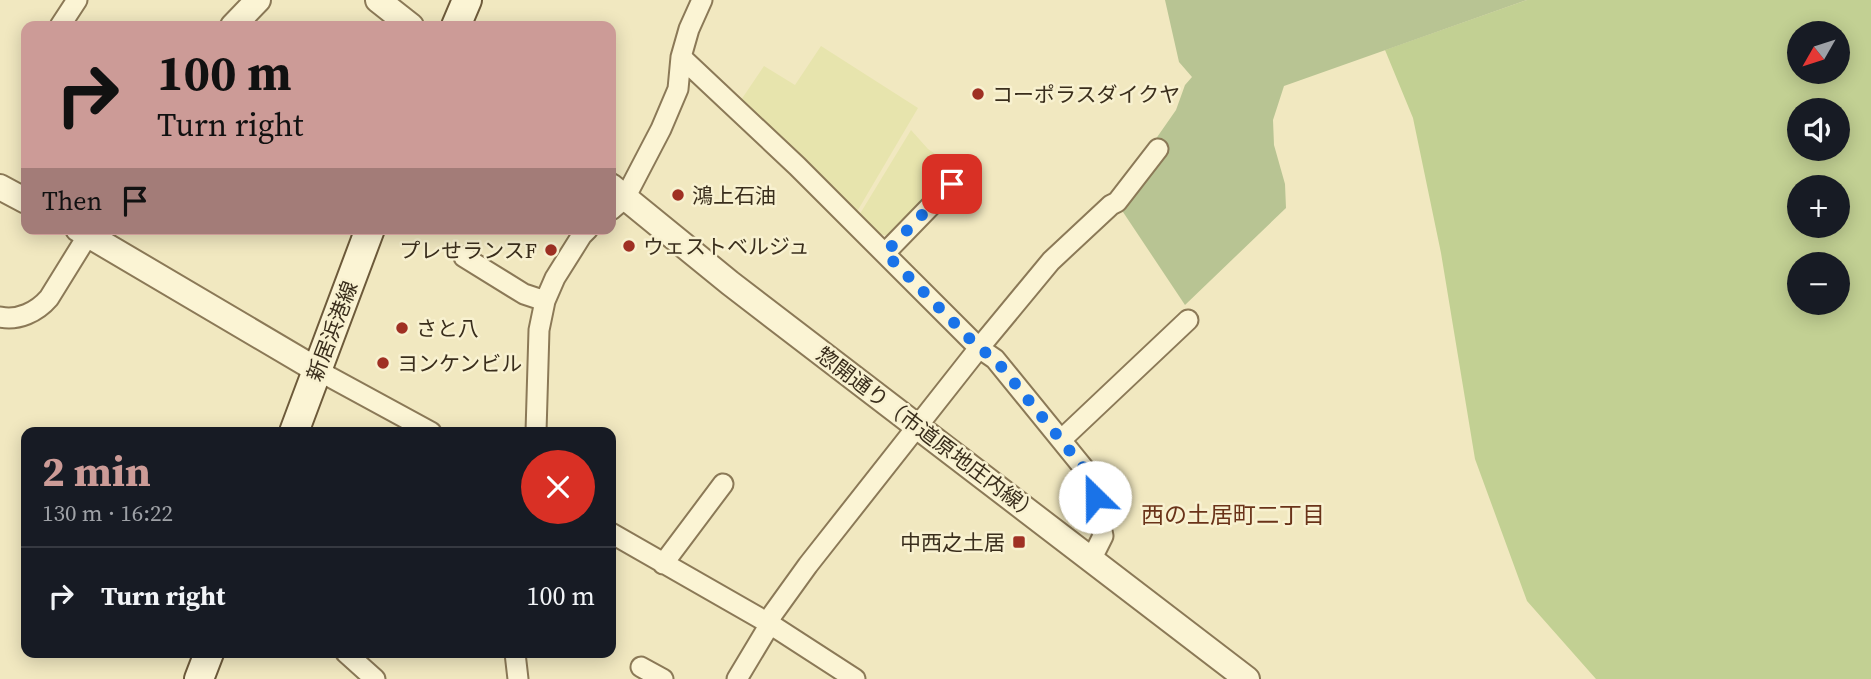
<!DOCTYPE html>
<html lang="en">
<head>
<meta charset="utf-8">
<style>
	body { margin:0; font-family:"Source Serif 4","Noto Sans JP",serif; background:#20242c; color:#f1f3f6; height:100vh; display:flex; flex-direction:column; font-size:26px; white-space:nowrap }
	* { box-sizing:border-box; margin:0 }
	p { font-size:23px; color:#9ea1a6 }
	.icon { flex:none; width:38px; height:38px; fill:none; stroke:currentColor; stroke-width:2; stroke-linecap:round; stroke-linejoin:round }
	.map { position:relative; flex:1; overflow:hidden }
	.drawer { position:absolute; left:21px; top:427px; width:595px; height:231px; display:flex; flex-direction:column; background:#171b24; border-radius:14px; box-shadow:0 4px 18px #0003 }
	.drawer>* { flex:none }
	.hud { position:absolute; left:21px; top:21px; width:595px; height:214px; border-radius:14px; box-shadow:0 4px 18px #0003; background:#cc9b97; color:#111; overflow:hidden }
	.needle { width:46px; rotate:231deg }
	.fabs { position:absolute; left:1787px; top:21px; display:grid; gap:14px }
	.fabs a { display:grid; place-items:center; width:63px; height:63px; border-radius:50%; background:#171b24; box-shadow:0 4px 18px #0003; font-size:35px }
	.pin { position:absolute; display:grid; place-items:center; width:60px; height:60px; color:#fff; margin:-30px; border-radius:14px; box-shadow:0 4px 10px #0006 }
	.me { position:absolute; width:77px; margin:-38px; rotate:337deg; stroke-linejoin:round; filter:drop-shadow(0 0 5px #0008) }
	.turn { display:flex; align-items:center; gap:24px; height:147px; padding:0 21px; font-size:32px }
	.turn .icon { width:91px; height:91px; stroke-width:2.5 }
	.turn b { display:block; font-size:49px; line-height:60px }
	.then { display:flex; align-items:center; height:66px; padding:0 21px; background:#0003; gap:14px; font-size:26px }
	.round { display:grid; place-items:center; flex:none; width:74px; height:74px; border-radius:37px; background:#20242c }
	.head { display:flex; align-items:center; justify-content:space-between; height:119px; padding:0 21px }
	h1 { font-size:42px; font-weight:700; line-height:52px; color:#cc9b97 }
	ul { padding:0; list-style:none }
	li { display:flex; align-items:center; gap:21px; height:98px; padding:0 21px; border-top:2px solid #363941 }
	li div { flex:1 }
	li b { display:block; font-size:26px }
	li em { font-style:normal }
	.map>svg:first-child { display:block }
	.farmland { fill:#e7e4ad }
	.green { fill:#c2d093; fill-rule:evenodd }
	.cemetery { fill:#b8c493 }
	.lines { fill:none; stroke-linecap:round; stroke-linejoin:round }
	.minor-casing { stroke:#8b7957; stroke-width:23 }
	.tertiary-casing { stroke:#8b7957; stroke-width:28 }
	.secondary-casing { stroke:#6d5a3a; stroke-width:32 }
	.minor { stroke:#fbf4d4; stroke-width:19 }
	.tertiary { stroke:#fbf4d4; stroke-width:24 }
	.secondary { stroke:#fbf4d4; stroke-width:28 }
	.route { stroke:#1a73e8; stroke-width:12; stroke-dasharray:0 21.6 }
	.poi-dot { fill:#9f3023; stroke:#f8f1d0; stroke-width:2.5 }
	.labels { text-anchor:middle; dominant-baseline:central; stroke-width:5; stroke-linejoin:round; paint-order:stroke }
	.poi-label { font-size:21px; fill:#3a2e1c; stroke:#f8f1d0; text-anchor:start }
	.street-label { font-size:21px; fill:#3a2e1c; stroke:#f8f1d0 }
	.neighbourhood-label { font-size:23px; fill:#6a3319; stroke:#f8f1d0 }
</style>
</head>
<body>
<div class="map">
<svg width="1871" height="679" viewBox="0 0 1871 679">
	<rect width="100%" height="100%" fill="#f1e8c0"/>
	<path class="farmland" d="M821 46 918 108 855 215 739 103 764 66 795 85Z
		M911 130 928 149 955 168 892 236 875 234 858 217Z"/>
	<path class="green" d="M1527 0H1871V679H1596L1527 601 1475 459 1441 253 1413 118 1385 50ZM1799 33H1838V72H1799ZM1799 110H1838V149H1799ZM1799 187H1838V226H1799ZM1799 264H1838V303H1799Z"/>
	<path class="cemetery" d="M1165 0H1527L1284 86 1273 120 1274 145 1285 184 1286 208 1185 305 1121 209 1153 143 1176 110 1185 85 1192 77 1179 62Z"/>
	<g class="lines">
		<g class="minor-casing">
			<path id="minor" d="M60 26 77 0
				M681 57 797 166 979 348 995 359 1091 477 1103 536 1092 558
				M611 210 625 198 661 129 678 89 681 57 689 29 702 0
				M885 253 952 184
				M464 257 524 294 545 301
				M0 317C18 321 37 312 49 298L88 235
				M317 370 431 432
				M536 432 539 330 545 301 555 278 582 235 588 229
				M1061 440 1188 320
				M611 533 770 624 855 679
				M663 564 723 484
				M346 653 375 679
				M515 653 518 679
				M641 667 663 679
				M737 679 770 624 772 615 808 565 979 348 1051 261 1111 205 1117 202 1158 149"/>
		</g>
		<g class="tertiary-casing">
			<path id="tertiary" d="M378 0 411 26
				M233 26 258 0
				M611 186 730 283 1247 679
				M0 187 26 201
				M78 229 317 370"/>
		</g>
		<g class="secondary-casing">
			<path id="secondary" d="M456 26 467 0
				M294 432 370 229
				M199 679 209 653"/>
		</g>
		<use href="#minor" class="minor"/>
		<use href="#tertiary" class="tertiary"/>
		<use href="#secondary" class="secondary"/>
	</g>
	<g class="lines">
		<path class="route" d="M952 184 885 253 979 348 995 359 1091 477 1095 497"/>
	</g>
	<g class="poi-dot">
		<circle cx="978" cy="94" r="7"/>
		<circle cx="678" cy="195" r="7"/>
		<circle cx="629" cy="246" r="7"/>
		<circle cx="551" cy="250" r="7"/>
		<circle cx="402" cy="328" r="7"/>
		<circle cx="383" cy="363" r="7"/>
		<rect x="1012" y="535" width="14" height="14" rx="3.5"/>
	</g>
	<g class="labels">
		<g class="poi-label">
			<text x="992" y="94">コーポラスダイクヤ</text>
			<text x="692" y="195">鴻上石油</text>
			<text x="643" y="246">ウェストベルジュ</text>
			<text x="537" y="250" text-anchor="end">プレせランスF</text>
			<text x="416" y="328">さと八</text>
			<text x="397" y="363">ヨンケンビル</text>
			<text x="1005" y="542" text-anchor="end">中西之土居</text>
		</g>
		<g class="street-label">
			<text transform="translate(332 331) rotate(-69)">新居浜港線</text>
			<text transform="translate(928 434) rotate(37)">惣開通り（市道原地庄内線）</text>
		</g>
		<g class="neighbourhood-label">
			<text x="1233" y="515">西の土居町二丁目</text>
		</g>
	</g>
</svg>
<div class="fabs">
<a><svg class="needle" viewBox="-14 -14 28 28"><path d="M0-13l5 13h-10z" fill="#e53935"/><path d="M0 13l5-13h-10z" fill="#9ea1a6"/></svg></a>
<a><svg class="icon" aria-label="sound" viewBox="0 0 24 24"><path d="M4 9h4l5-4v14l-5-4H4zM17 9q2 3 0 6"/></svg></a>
<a>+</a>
<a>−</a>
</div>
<div class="pin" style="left:952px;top:184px;background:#d93025"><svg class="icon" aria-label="arrive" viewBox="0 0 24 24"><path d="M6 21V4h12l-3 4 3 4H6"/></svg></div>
<svg class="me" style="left:1095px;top:497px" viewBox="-20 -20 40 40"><circle r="19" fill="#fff"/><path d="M0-13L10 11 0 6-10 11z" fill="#1a73e8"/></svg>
<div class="hud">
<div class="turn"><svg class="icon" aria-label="right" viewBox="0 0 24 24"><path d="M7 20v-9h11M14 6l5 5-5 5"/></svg><div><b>100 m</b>Turn right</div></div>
<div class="then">Then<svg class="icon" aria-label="arrive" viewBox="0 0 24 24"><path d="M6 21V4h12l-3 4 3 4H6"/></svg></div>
</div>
<section class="drawer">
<div class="head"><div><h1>2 min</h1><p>130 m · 16:22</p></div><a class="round" style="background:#d93025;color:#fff"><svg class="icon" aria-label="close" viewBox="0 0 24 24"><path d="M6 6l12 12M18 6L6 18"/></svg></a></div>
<ul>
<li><svg class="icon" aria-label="right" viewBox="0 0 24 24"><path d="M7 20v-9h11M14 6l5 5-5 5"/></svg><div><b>Turn right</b></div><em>100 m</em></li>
</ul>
</section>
</div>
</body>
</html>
